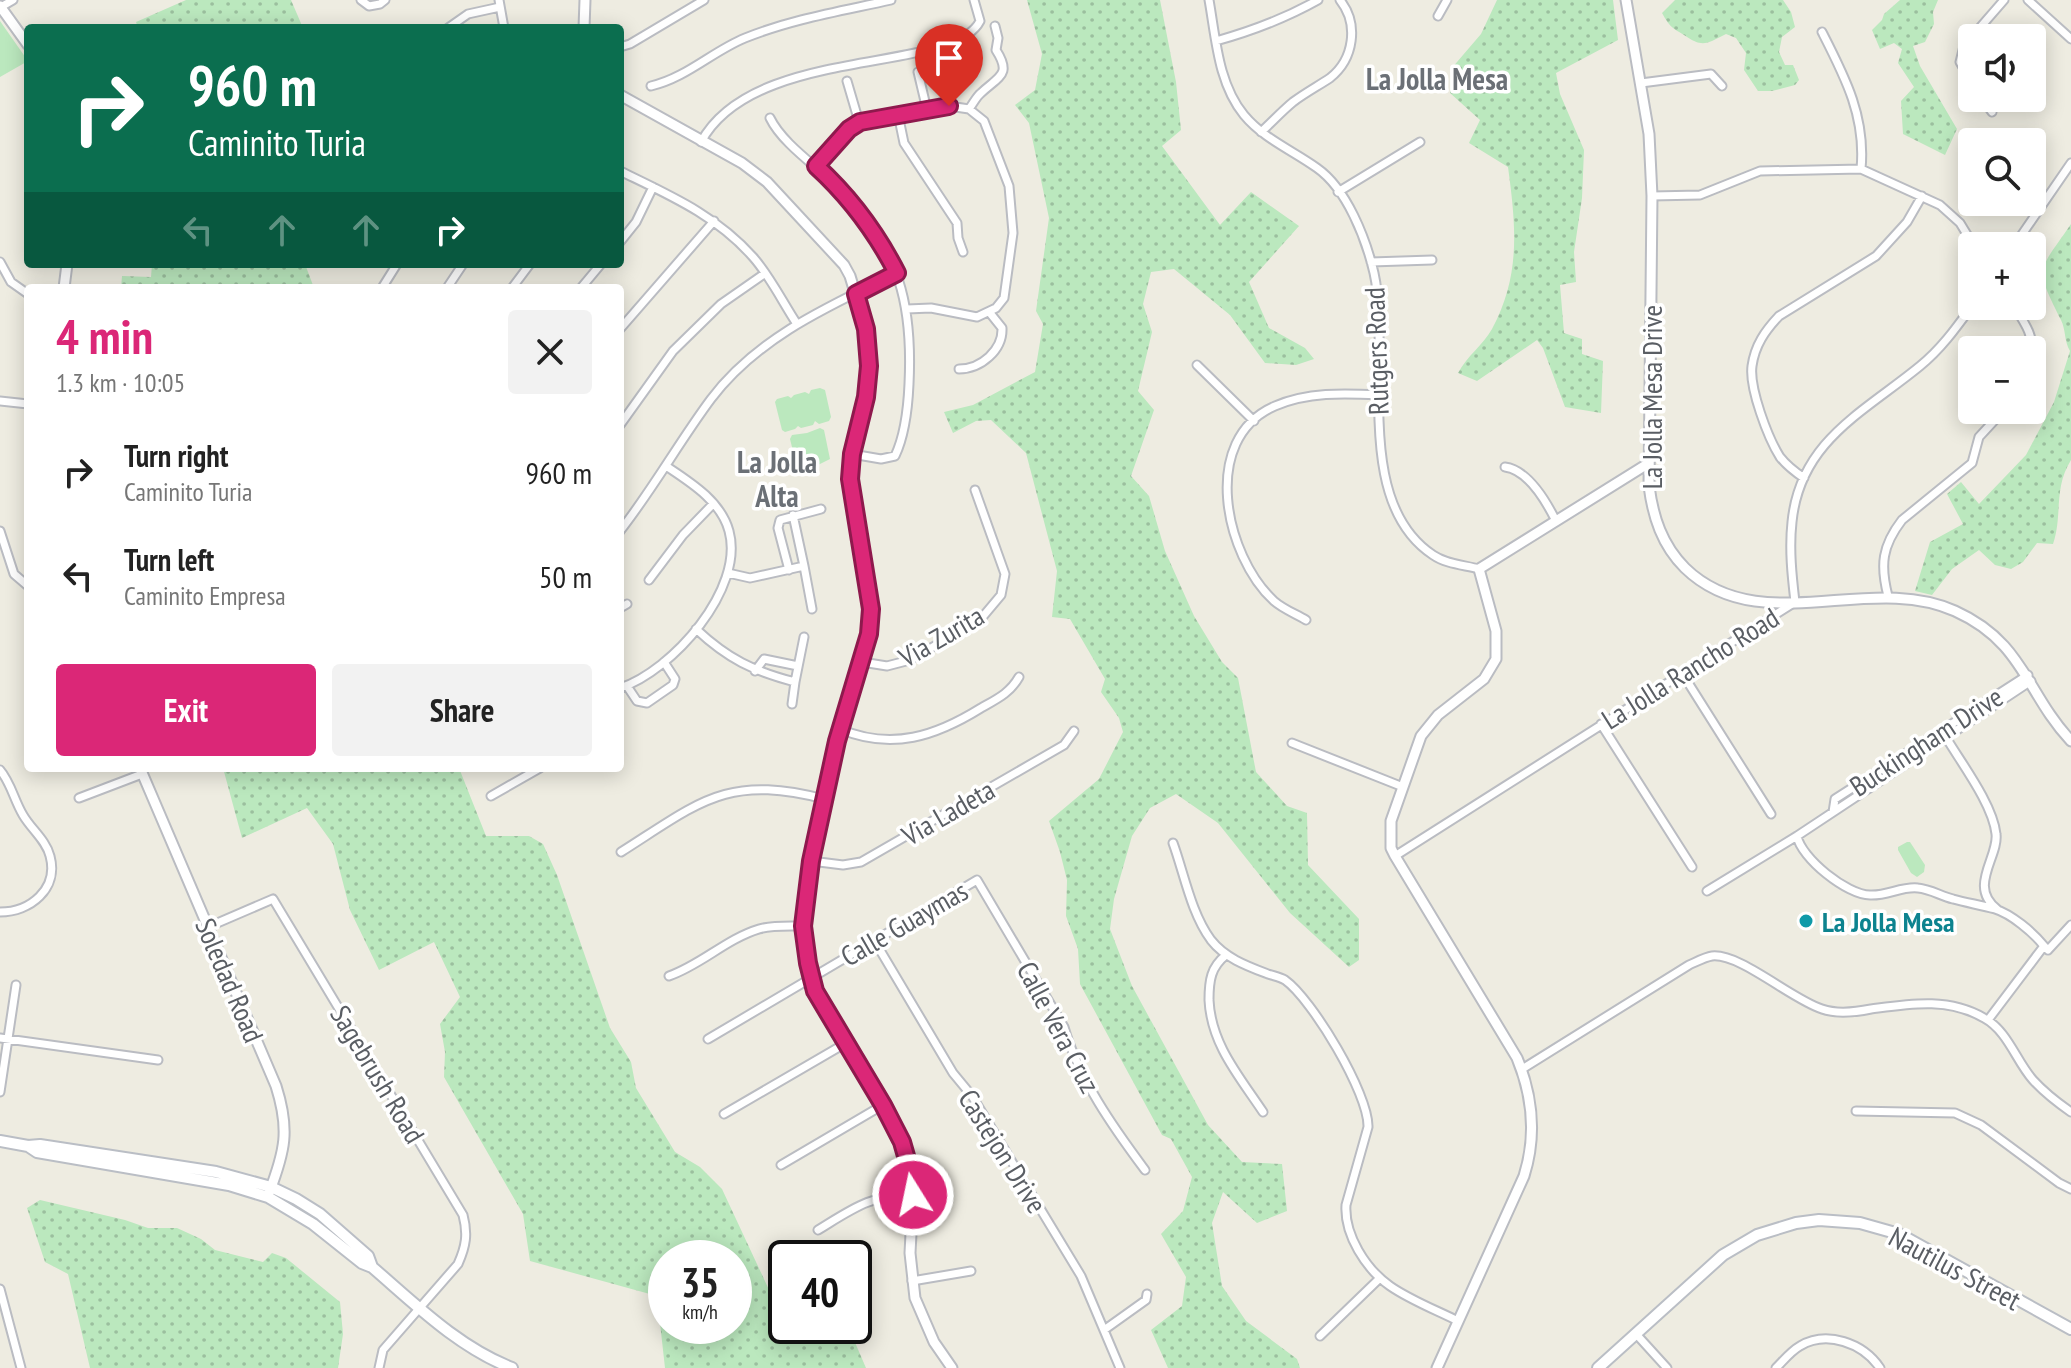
<!DOCTYPE html>
<html lang="en">
<head>
<meta charset="utf-8">
<style>
	body { margin:0; font-family:"PT Sans Narrow",sans-serif; background:#f2f2f2; color:#222; height:100vh; display:flex; flex-direction:column; font-size:30px; white-space:nowrap }
	* { box-sizing:border-box; margin:0 }
	p { font-size:26px; color:#767676 }
	.icon { flex:none; width:44px; height:44px; fill:none; stroke:currentColor; stroke-width:2; stroke-linecap:round; stroke-linejoin:round }
	.map { position:relative; flex:1; overflow:hidden }
	.panel { position:absolute; left:24px; top:284px; width:600px; height:488px; display:flex; flex-direction:column; background:#fff; border-radius:8px; box-shadow:0 4px 20px #0003 }
	.panel>* { flex:none }
	.guide { position:absolute; left:24px; top:24px; width:600px; height:244px; border-radius:8px; box-shadow:0 4px 20px #0003; background:#0b6e4f; color:#fff; overflow:hidden }
	.tools { position:absolute; left:1958px; top:24px; display:grid; gap:16px }
	.tools a { display:grid; place-items:center; width:88px; height:88px; border-radius:8px; background:#fff; box-shadow:0 4px 20px #0003; font-size:40px }
	.speed { position:absolute; left:648px; top:1240px; display:flex; gap:16px; font-size:40px; font-weight:700; text-align:center }
	.speed>* { display:grid; place-content:center; width:104px; height:104px; border-radius:50%; background:#fff; box-shadow:0 4px 20px #0003; line-height:1 }
	.speed small { font-size:20px; font-weight:400 }
	.speed .limit { border:4px solid #111; border-radius:12px; background:#fff; color:#111 }
	.pin { position:absolute; display:grid; place-items:center; width:68px; height:68px; color:#fff; margin:-82px -34px; border-radius:50% 50% 50% 0; rotate:-45deg; box-shadow:0 0 8px #0007 }
	.pin .icon { rotate:45deg }
	.me { position:absolute; width:88px; margin:-44px; rotate:350deg; stroke-linejoin:round; filter:drop-shadow(0 0 6px #0008) }
	.turn { display:flex; align-items:center; gap:28px; height:168px; padding:0 32px; font-size:36px }
	.turn .icon { width:104px; height:104px; stroke-width:2.5 }
	.turn b { display:block; font-size:56px; line-height:68px }
	.lanes { display:flex; align-items:center; height:76px; padding:0 32px; background:#0003; justify-content:center; gap:40px; direction:ltr }
	.lanes .off { opacity:.35 }
	.round { display:grid; place-items:center; flex:none; width:84px; height:84px; border-radius:8px; background:#f2f2f2 }
	.overview { display:flex; align-items:center; justify-content:space-between; height:136px; padding:0 32px }
	h1 { font-size:48px; font-weight:800; line-height:60px; color:#db2777 }
	.cta { display:flex; gap:16px; margin-top:auto; padding:16px 32px }
	.cta a { flex:1; height:92px; border-radius:8px; background:#db2777; color:#fff; font-size:32px; font-weight:800; line-height:92px; text-align:center }
	.cta a+a { background:#f2f2f2; color:#222 }
	ul { padding:0; list-style:none }
	li { display:flex; align-items:center; gap:24px; height:104px; padding:0 32px }
	li div { flex:1 }
	li b { display:block; font-size:30px }
	li em { font-style:normal }
	.map>svg:first-child { display:block }
	.grass { fill:url(#grass-dots); fill-rule:evenodd }
	.green { fill:#bbe8be }
	.lines { fill:none; stroke-linecap:round; stroke-linejoin:round }
	.minor-casing { stroke:#babcc2; stroke-width:11 }
	.tertiary-casing { stroke:#babcc2; stroke-width:13 }
	.secondary-casing { stroke:#babec5; stroke-width:14 }
	.minor { stroke:#fff; stroke-width:7 }
	.tertiary { stroke:#fff; stroke-width:9 }
	.secondary { stroke:#fff; stroke-width:10 }
	.route-casing { stroke:#8e194d; stroke-width:20 }
	.route { stroke:#db2777; stroke-width:14 }
	.culture-dot { fill:#0f9aa8; stroke:#fff; stroke-width:3 }
	.labels { text-anchor:middle; dominant-baseline:central; stroke-width:7; stroke-linejoin:round; paint-order:stroke }
	.street-label { font-size:28px; fill:#5a5e64; stroke:#fff }
	.culture-label { font-size:28px; font-weight:bold; fill:#0d838f; stroke:#fff; text-anchor:start }
	.neighbourhood-label { font-size:30px; font-weight:bold; fill:#6b7076; stroke:#fff }
</style>
</head>
<body>
<div class="map">
<svg width="2071" height="1368" viewBox="0 0 2071 1368">
	<defs>
		<pattern id="grass-dots" width="8" height="8" patternUnits="userSpaceOnUse" patternTransform="scale(2)"><rect width="8" height="8" fill="#bbe8be"/><path d="M2 2h.1M6 6h.1" fill="none" stroke="#9bbf9e" stroke-width="1.8" stroke-linecap="round"/></pattern>
	</defs>
	<rect width="100%" height="100%" fill="#eeece1"/>
	<path class="grass" d="M186 0H291L303 28H138L136 22Z
		M1027 0H1160L1176 82 1181 130 1162 146 1220 225 1251 192 1299 226 1249 282 1269 328 1305 348 1314 359 1296 365 1265 363 1230 315 1174 269 1151 272 1143 304 1152 332 1138 391 1154 410 1131 476 1149 496 1165 551 1194 616 1222 662 1238 678 1256 772 1287 806 1307 813 1308 865 1359 919V960L1349 967 1290 913 1218 823 1176 794 1150 808 1132 836 1114 899 1110 929 1132 986 1208 1125 1242 1162 1282 1164 1287 1211 1257 1223 1223 1192 1212 1223 1222 1286 1246 1321 1297 1359 1300 1368H1168L1151 1330 1182 1306 1186 1277 1161 1234 1183 1211 1192 1177 1171 1139 1162 1135 1080 984 1078 949 1066 916 1067 880 1060 852 1049 821 1099 779 1123 732 1119 718 1101 692 1105 679 1070 619 1052 617 1057 571 1026 453 991 420 976 421 953 433 944 412 973 405 1035 372 1043 324 1036 311 1049 218 1029 123 1015 105 1035 90 1042 54Z
		M1497 0H1613L1618 40 1556 73 1560 94 1584 150 1582 198 1574 252 1576 282 1560 285 1564 333 1582 339V354L1603 361 1601 413 1565 407 1543 348 1537 340 1477 381 1458 373C1467 356 1483 345 1492 329 1521 275 1516 226 1508 167L1469 143 1480 120 1450 93 1451 69 1481 34Z
		M1675 0H1783L1791 12 1795 27 1782 37 1779 52 1785 65H1793L1799 80 1795 85 1772 91H1758L1744 70 1746 53 1736 38 1726 34C1706 44 1703 48 1684 35 1671 27 1670 27 1662 13Z
		M1900 0H1938L1933 12 1934 24 1925 42 1913 46 1920 66 1957 129 1945 155 1903 134 1901 101 1914 87 1898 63 1902 49 1894 43 1880 49 1872 30 1882 20 1884 14Z
		M2071 224V460C2053 489 2063 515 2053 544L2037 543 2023 562 2011 569 1995 565 1979 550 1952 569 1932 595 1915 591 1930 542 1963 524 1947 494 1961 482 1979 504 2026 455 2054 402 2070 351C2064 341 2066 330 2061 320 2034 265 2037 274 2071 224Z
		M152 264H305L314 288H121L122 276 151 277Z
		M223 768H459L486 836H529L543 844 557 875 610 1028 631 1062 636 1088 675 1152 700 1167 722 1189 770 1292 786 1298V1326H848L866 1368H665L657 1296 530 1261 523 1214 444 1077 445 1052 440 1024 460 997 434 942 379 970 350 910 333 844 307 808 242 838ZM734 1258V1326H666V1258Z
		M40 1200 125 1220 148 1228H177L201 1239 215 1250 263 1262 272 1253 286 1258 340 1302 343 1334 338 1368H90L68 1274 45 1262 27 1208Z"/>
	<path class="green" d="M0 21 28 61 0 77Z
		M820 388 825 390 831 417 829 421 819 424 815 421 813 425 801 428 798 426 795 429 785 432 782 430 775 402 777 399 788 396 791 398 794 395 805 392 809 394 811 390Z
		M820 428 824 430 830 459 818 465 814 463 812 466 800 469 797 467 790 439 792 435 807 433Z
		M1907 842H1910L1925 865 1924 872 1917 877 1911 873 1898 850V847Z"/>
	<g class="lines">
		<g class="minor-casing">
			<path id="minor" d="M361 0 369 6 380 4 385 0
				M499 0 504 28
				M1209 0C1216 39 1218 83 1244 115 1264 139 1292 150 1317 168 1347 189 1366 239 1374 273 1392 353 1350 500 1433 555 1446 564 1464 565 1479 569
				M2028 0 2071 39
				M1 7 13 0
				M1438 16 1447 0
				M448 28 468 14 500 7
				M1822 32C1845 77 1866 117 1861 169
				M1216 41C1252 31 1286 18 1318 0
				M620 47 630 44 704 0
				M918 72 927 110
				M847 81 859 122
				M1641 83 1711 74 1722 86
				M1972 83 1960 62 1964 46 2004 0
				M651 86C686 78 713 51 745 38 792 19 842 11 891 0
				M1982 98 1992 112
				M969 109C973 104 976 97 981 93 999 76 1012 75 996 50L998 38 995 26
				M898 114 904 143 957 223 958 238 963 252
				M770 118C783 145 821 169 843 192 899 252 913 303 909 384 908 407 905 435 895 456L881 459 852 454
				M1261 132C1272 122 1282 111 1293 102 1305 93 1318 86 1330 78 1354 59 1359 24 1340 0
				M701 142C754 44 953 75 980 21L974 0
				M816 166 849 129 860 122 949 106 969 109 984 121 1009 186 1013 233 1004 298 996 308 977 317 931 308 907 309
				M620 171C669 195 716 215 753 257 770 276 783 303 797 324
				M1338 192 1420 142
				M1652 196 1700 195 1760 171 1861 169 1940 205 1960 223 1974 246
				M620 242 636 222 653 187
				M2014 246 2071 163
				M0 262 11 282 28 294
				M1371 262 1432 260
				M382 288 397 264
				M447 288 463 264
				M512 288 530 264
				M581 288 601 264
				M2014 306C2024 322 2034 335 2032 354
				M620 329 714 221
				M1197 365 1254 421
				M959 369C981 369 1003 350 1002 328L990 313
				M0 401 28 404
				M620 425 673 351 721 304 764 274
				M1505 467C1528 470 1546 501 1556 521
				M1804 478C1795 472 1787 466 1780 457 1768 438 1749 388 1752 366 1755 345 1765 331 1779 316L1876 256 1907 222 1922 196
				M0 531 14 574 28 586
				M620 531C653 489 679 442 711 399 758 337 829 306 897 273
				M804 566 812 609
				M789 570 778 528 780 520 821 509
				M728 573 750 578 804 566 793 515
				M649 580 683 535 713 504
				M1888 596C1880 565 1882 546 1902 520L1972 463 1979 437 2004 410
				M620 608 627 604
				M1306 620C1296 614 1283 609 1274 601 1225 556 1199 439 1275 406 1307 392 1344 393 1378 395
				M696 629C728 659 753 671 795 682L792 704
				M862 662 887 666 910 660 980 620 1001 595 1005 574 975 490
				M755 671 764 659 798 666
				M1682 673 1771 814
				M795 682 804 637
				M627 686 637 701 647 703 673 685 675 679 664 662
				M620 688C672 671 745 589 729 531 721 501 690 482 666 466
				M1601 724 1692 867
				M840 729C892 751 936 736 981 708 997 699 1010 693 1019 677
				M1947 739C1962 764 1993 805 1996 834 1999 857 1967 887 1998 910
				M1292 743 1403 787
				M0 770C11 783 14 800 23 815 31 829 46 840 50 856 59 889 30 912 0 912
				M491 796 540 768
				M79 798 142 774
				M1833 812 1835 799 2028 675
				M1797 836C1801 858 1847 895 1870 895 1887 896 1902 886 1918 888 1930 889 1941 896 1953 899 1967 903 1981 905 1995 909 2011 914 2033 932 2044 946
				M1173 843C1184 873 1191 913 1211 940 1225 958 1247 966 1268 974 1274 976 1280 977 1285 980 1312 999 1369 1094 1368 1127L1346 1205C1344 1235 1366 1269 1390 1286 1410 1300 1436 1310 1458 1321
				M621 852C700 802 726 774 824 799
				M1395 856 1795 602C1792 576 1789 549 1792 522 1800 441 1864 412 1920 366 1941 349 1956 328 1972 306
				M811 861 843 865 861 862 1064 745 1074 731
				M1707 891 1797 836 2031 681
				M208 927 273 899 463 1215C468 1234 466 1246 458 1264L383 1350 379 1368
				M874 940 953 1073 972 1096 1081 1276 1120 1368
				M2044 946 2048 950 2071 925
				M1226 955C1211 967 1209 980 1209 1000 1211 1044 1239 1076 1263 1112
				M669 976C701 965 726 939 759 929 772 925 789 926 803 926
				M1988 1020 2044 946
				M0 1038 158 1060
				M708 1039 977 880 1064 1027C1079 1079 1113 1127 1145 1170
				M1522 1069 1689 965C1696 962 1705 957 1712 956 1740 953 1791 999 1822 1009 1836 1014 1856 1012 1871 1009 1909 1004 1948 997 1984 1018 2008 1031 2016 1061 2033 1080 2044 1092 2058 1103 2071 1112
				M0 1092 16 985
				M1856 1111 1955 1113 1981 1125 2059 1183 2071 1189
				M724 1114 846 1043
				M781 1165 883 1105
				M818 1230C854 1208 870 1195 913 1195
				M912 1281 971 1271
				M0 1289 21 1368
				M1104 1330 1146 1300 1147 1294
				M1637 1335 1667 1368
				M1320 1336 1380 1278
				M1776 1368C1784 1360 1791 1351 1800 1346 1827 1330 1863 1343 1880 1368"/>
		</g>
		<g class="tertiary-casing">
			<path id="tertiary" d="M1626 0 1649 134 1652 196 1649 486C1653 517 1662 545 1685 568 1759 640 1869 572 1955 611 2024 642 2026 693 2071 741
				M0 6 28 45
				M584 28 585 0
				M620 95 742 163 767 182 844 265 850 276 866 329 869 366 866 397 852 454 850 479 871 609 867 649 840 729 811 861 803 911 804 941 815 991 883 1105 902 1142 910 1170 913 1195 910 1253 915 1298 934 1342 952 1368
				M64 288 67 264
				M140 768 276 1086C290 1130 285 1151 269 1193
				M1437 1368 1524 1176C1537 1135 1533 1097 1517 1058L1395 856 1391 848V821L1421 736 1438 715 1484 679 1496 659V631L1479 569 1649 463"/>
		</g>
		<g class="secondary-casing">
			<path id="secondary" d="M0 1141 28 1146 40 1145 216 1172 271 1187 296 1199 320 1214 368 1256 372 1267
				M28 1146 37 1152 229 1185 268 1197 313 1224 362 1263 372 1267C415 1304 458 1347 512 1368
				M1598 1368 1723 1255 1757 1235 1796 1223 1819 1220 1860 1223 1899 1234 2071 1329"/>
		</g>
		<use href="#minor" class="minor"/>
		<use href="#tertiary" class="tertiary"/>
		<use href="#secondary" class="secondary"/>
	</g>
	<g class="lines">
		<g class="route-casing">
			<path id="route" d="M913 1195 910 1170 902 1142 883 1105 815 991 808 963 803 926 811 861 837 741 869 634 871 609 850 479 852 454 866 397 869 366 866 329 856 294 897 273C876 232 850 197 816 166L849 129 860 122 949 106"/>
		</g>
		<use href="#route" class="route"/>
	</g>
	<circle class="culture-dot" cx="1806" cy="921" r="8"/>
	<g class="labels">
		<g class="street-label">
			<text transform="translate(1376 351) rotate(-92)">Rutgers Road</text>
			<text transform="translate(1651 397) rotate(-90)">La Jolla Mesa Drive</text>
			<text transform="translate(941 636) rotate(-30)">Via Zurita</text>
			<text transform="translate(1690 668) rotate(-32)">La Jolla Rancho Road</text>
			<text transform="translate(1926 741) rotate(-33)">Buckingham Drive</text>
			<text transform="translate(948 812) rotate(-30)">Via Ladeta</text>
			<text transform="translate(904 923) rotate(-30)">Calle Guaymas</text>
			<text transform="translate(230 980) rotate(67)">Soledad Road</text>
			<text transform="translate(1059 1027) rotate(62)">Calle Vera Cruz</text>
			<text transform="translate(378 1074) rotate(59)">Sagebrush Road</text>
			<text transform="translate(1003 1151) rotate(58)">Castejon Drive</text>
			<text transform="translate(1955 1268) rotate(28)">Nautilus Street</text>
		</g>
		<g class="culture-label">
			<text x="1822" y="921">La Jolla Mesa</text>
		</g>
		<g class="neighbourhood-label">
			<text x="1437" y="78">La Jolla Mesa</text>
			<text x="777" y="461">La Jolla<tspan x="777" dy="34">Alta</tspan></text>
		</g>
	</g>
</svg>
<div class="tools">
<a><svg class="icon" aria-label="sound" viewBox="0 0 24 24"><path d="M4 9h4l5-4v14l-5-4H4zM17 9q2 3 0 6"/></svg></a>
<a><svg class="icon" aria-label="search" viewBox="0 0 24 24"><circle cx="10" cy="10" r="6"/><path d="M15 15l6 6"/></svg></a>
<a>+</a>
<a>−</a>
</div>
<div class="speed"><div>35<small>km/h</small></div><div class="limit">40</div></div>
<div class="pin" style="left:949px;top:106px;background:#d93025"><svg class="icon" aria-label="arrive" viewBox="0 0 24 24"><path d="M6 21V4h12l-3 4 3 4H6"/></svg></div>
<svg class="me" style="left:913px;top:1195px" viewBox="-20 -20 40 40"><circle r="17" fill="#db2777" stroke="#fff" stroke-width="3"/><path d="M0-11L8 9 0 5-8 9z" fill="#fff"/></svg>
<div class="guide">
<div class="turn"><svg class="icon" aria-label="right" viewBox="0 0 24 24"><path d="M7 20v-9h11M14 6l5 5-5 5"/></svg><div><b>960 m</b>Caminito Turia</div></div>
<div class="lanes"><svg class="icon off" aria-label="left" viewBox="0 0 24 24"><path d="M17 20v-9H6M10 6l-5 5 5 5"/></svg><svg class="icon off" aria-label="ahead" viewBox="0 0 24 24"><path d="M12 20V5M6 11l6-6 6 6"/></svg><svg class="icon off" aria-label="ahead" viewBox="0 0 24 24"><path d="M12 20V5M6 11l6-6 6 6"/></svg><svg class="icon" aria-label="right" viewBox="0 0 24 24"><path d="M7 20v-9h11M14 6l5 5-5 5"/></svg></div>
</div>
<section class="panel">
<div class="overview"><div><h1>4 min</h1><p>1.3 km · 10:05</p></div><a class="round"><svg class="icon" aria-label="close" viewBox="0 0 24 24"><path d="M6 6l12 12M18 6L6 18"/></svg></a></div>
<ul>
<li><svg class="icon" aria-label="right" viewBox="0 0 24 24"><path d="M7 20v-9h11M14 6l5 5-5 5"/></svg><div><b>Turn right</b><p>Caminito Turia</p></div><em>960 m</em></li>
<li><svg class="icon" aria-label="left" viewBox="0 0 24 24"><path d="M17 20v-9H6M10 6l-5 5 5 5"/></svg><div><b>Turn left</b><p>Caminito Empresa</p></div><em>50 m</em></li>
</ul>
<div class="cta"><a>Exit</a><a>Share</a></div>
</section>
</div>
</body>
</html>
